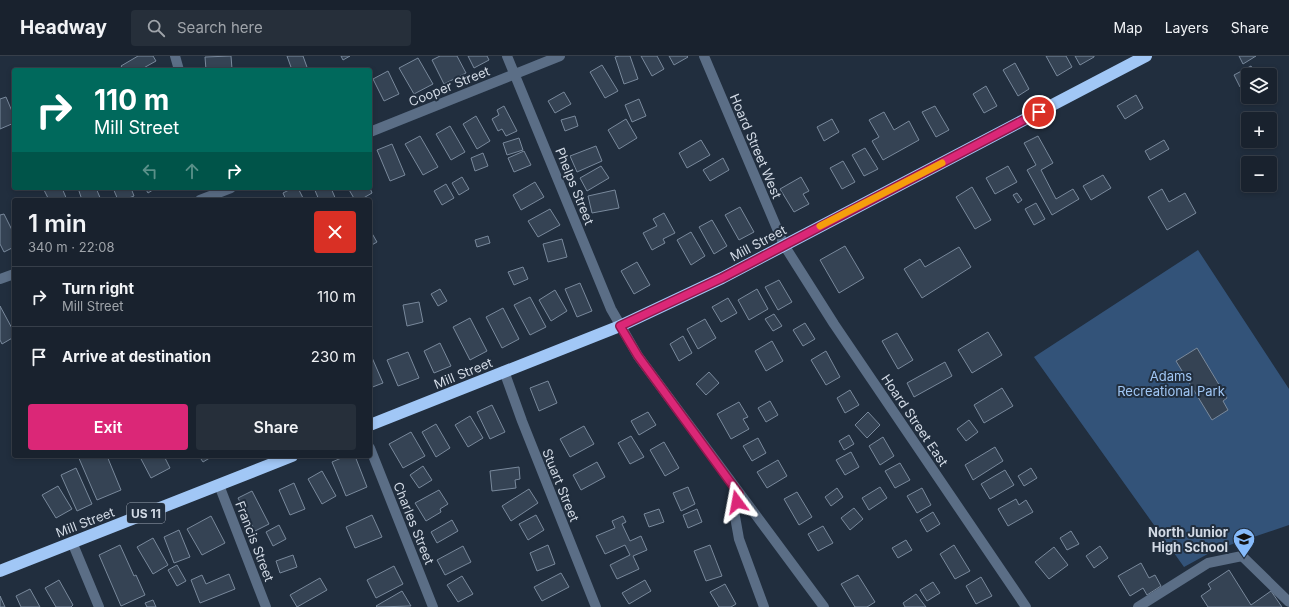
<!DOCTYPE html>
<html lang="en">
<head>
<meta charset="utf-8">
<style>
	body { margin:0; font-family:Inter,sans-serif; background:#262f3a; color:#f1f3f6; height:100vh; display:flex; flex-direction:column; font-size:15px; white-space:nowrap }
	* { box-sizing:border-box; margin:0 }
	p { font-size:13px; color:#9fa4aa }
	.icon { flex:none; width:22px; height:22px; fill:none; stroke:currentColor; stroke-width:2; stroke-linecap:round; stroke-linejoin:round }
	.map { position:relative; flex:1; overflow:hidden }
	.side { position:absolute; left:12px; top:142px; width:360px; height:260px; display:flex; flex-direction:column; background:#19222e; border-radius:4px; box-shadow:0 2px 6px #0003,0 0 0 1px #373f4a }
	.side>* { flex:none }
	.top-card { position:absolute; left:12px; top:12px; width:360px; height:122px; border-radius:4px; box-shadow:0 2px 6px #0003,0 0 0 1px #373f4a; background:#00695c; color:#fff; overflow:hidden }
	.controls { position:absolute; left:1241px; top:12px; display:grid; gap:8px }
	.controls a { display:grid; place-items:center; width:36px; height:36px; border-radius:4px; background:#19222e; box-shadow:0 2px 6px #0003,0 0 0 1px #373f4a; font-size:20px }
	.pin { position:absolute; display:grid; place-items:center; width:34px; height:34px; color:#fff; margin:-17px; border:2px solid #fff; border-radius:50%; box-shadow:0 1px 4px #0007 }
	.me { position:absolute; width:44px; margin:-22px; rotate:347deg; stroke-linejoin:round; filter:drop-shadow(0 0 3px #0008) }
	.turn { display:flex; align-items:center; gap:14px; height:84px; padding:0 16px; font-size:18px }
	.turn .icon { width:52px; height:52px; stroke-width:2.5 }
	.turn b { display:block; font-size:28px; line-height:34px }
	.lanes { display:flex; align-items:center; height:38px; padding:0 16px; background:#0003; justify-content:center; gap:20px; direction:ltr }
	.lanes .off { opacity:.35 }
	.round { display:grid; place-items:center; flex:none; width:42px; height:42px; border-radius:4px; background:#262f3a }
	.overview { display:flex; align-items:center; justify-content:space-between; height:68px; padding:0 16px }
	h1 { font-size:24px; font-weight:600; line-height:30px }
	.action { display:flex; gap:8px; margin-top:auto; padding:8px 16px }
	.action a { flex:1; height:46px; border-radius:4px; background:#db2777; color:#fff; font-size:16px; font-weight:600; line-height:46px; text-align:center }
	.action a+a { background:#262f3a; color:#f1f3f6 }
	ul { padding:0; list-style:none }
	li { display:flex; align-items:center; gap:12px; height:60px; padding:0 16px; border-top:1px solid #373f4a }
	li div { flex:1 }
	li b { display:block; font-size:15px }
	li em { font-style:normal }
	header { display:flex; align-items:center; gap:24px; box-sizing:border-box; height:56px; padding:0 20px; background:#19222e; border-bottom:1px solid #373f4a }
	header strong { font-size:19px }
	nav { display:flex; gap:22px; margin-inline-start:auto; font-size:14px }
	.search { width:280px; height:36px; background:#262f3a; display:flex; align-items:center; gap:10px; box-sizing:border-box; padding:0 14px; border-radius:4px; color:#9fa4aa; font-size:15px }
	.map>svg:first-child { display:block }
	.green { fill:#335379 }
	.building { fill:#354354; stroke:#79899c }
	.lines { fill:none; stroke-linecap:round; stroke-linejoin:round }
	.minor { stroke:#5b6e86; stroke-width:10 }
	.highway { stroke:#a1c7f6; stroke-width:12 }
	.route-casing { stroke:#8e194d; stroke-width:10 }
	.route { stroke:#db2777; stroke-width:7 }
	.slow { stroke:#f59e0b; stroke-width:7 }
	.labels { text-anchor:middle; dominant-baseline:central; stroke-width:4; stroke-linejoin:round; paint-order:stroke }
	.shield { fill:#212e3e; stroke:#9da6b3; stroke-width:1 }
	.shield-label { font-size:12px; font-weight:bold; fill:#d2dae5 }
	.street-label { font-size:13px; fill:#d2dae5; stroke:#212e3e }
	.park-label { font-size:13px; fill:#a1c7f5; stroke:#212e3e }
	.poi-label { font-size:13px; font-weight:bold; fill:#d2dae5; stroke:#212e3e; text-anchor:end }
</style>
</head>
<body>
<header>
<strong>Headway</strong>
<div class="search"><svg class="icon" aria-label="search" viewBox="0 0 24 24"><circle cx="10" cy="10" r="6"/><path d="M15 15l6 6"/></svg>Search here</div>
<nav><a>Map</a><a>Layers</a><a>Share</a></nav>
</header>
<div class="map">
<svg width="1289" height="551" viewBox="0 0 1289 551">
	<rect width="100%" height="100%" fill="#212e3e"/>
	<path class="green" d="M1198 194 1289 333V469L1215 494 1184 511 1034 301Z"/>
	<path class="building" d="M138 0H153L156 5 140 14H124L121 10Z
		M231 0 232 13 206 14 205 1Z
		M287 0H303L308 14H292Z
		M341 0H350L343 4Z
		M440 0H457L466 17 444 28 432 4Z
		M468 0H487L489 4 474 12Z
		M619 0H630L638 23 624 28 615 1Z
		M641 0H657L664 13 652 20Z
		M669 0H687L688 1 674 9Z
		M1046 0H1066L1072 11 1057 20Z
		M1075 0H1094V1L1080 9Z
		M1239 0H1256L1243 8Z
		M418 2 433 28 414 38 399 12Z
		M1015 7 1029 33 1018 40 1003 14Z
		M602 9 618 35 605 42 590 16Z
		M1251 10 1256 19H1248V27L1240 31 1234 19Z
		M388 15 399 38 384 45 373 23Z
		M986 30 997 50 984 57 973 38Z
		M564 36 571 48 555 57 548 45Z
		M1136 39 1143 52 1125 63 1117 50Z
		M6 41 14 60V67L0 73V43Z
		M639 43 646 60 632 66 625 49Z
		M504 50 517 75 506 80 502 73 498 75 492 63 499 59 497 54Z
		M935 50 949 74 936 81 922 56Z
		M884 56 894 74 909 65 919 84 883 104 872 85 879 81 869 64Z
		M476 60 490 85 477 93 463 68Z
		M575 60 578 70 565 75 561 64Z
		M626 63 637 82 619 93 608 74Z
		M832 63 839 76 824 85 817 71Z
		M450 70 465 96 451 104 436 78Z
		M420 80 438 111 423 119 405 88Z
		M1038 80 1053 107 1041 114 1056 143 1073 133 1079 143 1052 159 1027 114 1036 109 1024 87Z
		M519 82 523 94 507 99 503 87Z
		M701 84 710 99 687 112 679 97Z
		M1164 84 1169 93 1150 104 1145 95Z
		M392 88 405 119 390 125 377 94Z
		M596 90 602 105 577 116 570 100Z
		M865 92 878 113 864 120 852 99Z
		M524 95 531 109 514 116 508 102Z
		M483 97 488 110 475 115 471 102Z
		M723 102 729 114 710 125 703 114Z
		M843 105 855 126 842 133 830 112Z
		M601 110 609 122 587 135 580 122Z
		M1008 110 1017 126 995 138 986 122Z
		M1103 119 1111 132 1091 144 1083 130Z
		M462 121 469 133 459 139 452 127Z
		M801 121 809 135 803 138 809 148 794 156 780 133Z
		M535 126 544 141 521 154 513 139Z
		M446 128 454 142 442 149 434 135Z
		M972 131 991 164 975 173 956 141Z
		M43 132H62L67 144H49Z
		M78 132H96L101 144H82Z
		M113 132H131L134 140 124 144H118Z
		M145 132H156L148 137Z
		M293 132H298L304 144H286L283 137Z
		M314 132H331L336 144H319Z
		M348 132H370L372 137 360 144H355Z
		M1162 133 1169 146 1185 137 1196 157 1167 174 1148 141Z
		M615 134 619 152 592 157 588 140Z
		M1017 137 1022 144 1018 147 1013 139Z
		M1036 147 1045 163 1034 169 1025 153Z
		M740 151 754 176 739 184 725 159Z
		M550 153 560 169 538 181 528 165Z
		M664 157 675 177 663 183 665 187 652 194 643 177 657 170 653 163Z
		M4 158 14 178V191L4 196 0 188V159Z
		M712 164 727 190 714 198 699 171Z
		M370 174 377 186 370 190Z
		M691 176 705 200 691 209 677 184Z
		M488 180 490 187 477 191 475 184Z
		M562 183 567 201 548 206 543 188Z
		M845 190 864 222 839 237 820 204Z
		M959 191 971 211 922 242 904 213 920 203 925 211Z
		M637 206 650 229 634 238 621 215Z
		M523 211 528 223 514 229 508 216Z
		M779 224 792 246 778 254 765 231Z
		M580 227 592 255 577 261 565 233Z
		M440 233 447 245 438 250 431 238Z
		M757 233 768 253 749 264 738 244Z
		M555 234 567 255 551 265 539 244Z
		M530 241 546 271 530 279 514 249Z
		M728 242 737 257 721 266 712 251Z
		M419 246 423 266 407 270 403 249Z
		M0 250 14 276V281L2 288 0 284Z
		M503 252 519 283 502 292 486 261Z
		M774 258 782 270 773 275 765 263Z
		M470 262 487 295 470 304 453 271Z
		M705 263 716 282 698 293 687 273Z
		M805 267 815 283 803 290 793 274Z
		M988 276 1002 299 972 317 958 294Z
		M897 277 913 304 898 313 882 285Z
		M683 280 692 297 679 305 670 288Z
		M772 285 783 305 766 315 755 295Z
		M440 287 451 310 434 317 424 295Z
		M1197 292 1227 342 1223 345 1228 354 1212 364 1176 305Z
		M826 295 840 321 826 329 811 304Z
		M408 296 419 322 398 330 387 304Z
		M370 297 383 327 370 332Z
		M945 306 952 320 914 341 907 327Z
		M709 316 719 327 706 339 696 328Z
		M548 325 557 347 539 355 530 332Z
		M1002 332 1013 350 984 367 974 349Z
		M850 334 859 349 845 357 837 342Z
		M770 345 778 359 766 366 758 352Z
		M739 346 748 361 743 363 749 373 731 383 717 358Z
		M492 349 505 376 490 383 477 356Z
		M648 356 656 369 639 379 631 365Z
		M868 356 880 369 867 382 855 369Z
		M470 360 483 382 468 391 455 369Z
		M969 364 978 376 966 385 957 373Z
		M436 368 450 392 436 401 422 376Z
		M584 370 594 388 570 401 560 383Z
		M411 376 425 400 403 412 389 388Z
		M849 379 854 388 844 394 839 385Z
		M631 380 644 401 630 408 618 387Z
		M883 381 894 400 880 409 869 390Z
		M758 382 766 397 752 405 743 390Z
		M664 386 679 412 665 420 650 394Z
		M995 391 1003 405 973 424 965 409Z
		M851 396 859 411 845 419 836 404Z
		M78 400H107L121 434 97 444Z
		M164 400 170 412 151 422 140 401Z
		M199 400H213L203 406Z
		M346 400H355L367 431 346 440 332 406Z
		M778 404 787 420 767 432 757 416Z
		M597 406 605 421 581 434 573 419Z
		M900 407 910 424 895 432 885 415Z
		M423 410 432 424 419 432 410 419Z
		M519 411 520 423 515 424 516 432 492 435 490 415Z
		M76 412 92 448 77 455 61 419Z
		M1031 412 1037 422 1024 430 1018 420Z
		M1005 414 1014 429 990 443 981 428Z
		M322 415 336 440 322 448 308 423Z
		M294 427 305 453 290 459 279 434Z
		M58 430 72 453 56 462 42 439Z
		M688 431 695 448 681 455 673 437Z
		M880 431 887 442 869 454 862 442Z
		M837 432 843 441 831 450 825 441Z
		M922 432 931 449 917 457 907 440Z
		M529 433 538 447 511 465 502 450Z
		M439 434 448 448 440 453 441 456 426 465 415 447Z
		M252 435 269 468 255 475 238 442Z
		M797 436 812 461 799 469 784 443Z
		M1016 443 1019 449 1026 444 1033 456 1008 470 998 453Z
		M854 452 863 463 850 474 841 462Z
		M659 453 664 466 649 471 644 458Z
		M697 453 702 466 688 472 683 459Z
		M933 456 940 468 927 476 920 464Z
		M372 459 382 481 355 492 346 471Z
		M536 459 544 474 528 484 519 468Z
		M211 460 225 487 202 499 187 473Z
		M623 460 626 466 622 468 630 485 641 480 647 494 633 500 639 513 617 523 610 509 630 499 625 489 605 498 596 480 615 472 612 465Z
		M452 464 458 475 437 487 431 476Z
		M279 469 286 483 273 490 266 476Z
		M823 470 833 487 818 495 808 478Z
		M179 474 190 501 174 507 164 481Z
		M1071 475 1079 488 1067 494 1060 482Z
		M153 482 168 509 153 518 137 491Z
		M906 484 912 494 898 502 892 492Z
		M120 489 134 520 136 519 145 539 121 550 99 499Z
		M548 489 555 508 537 515 530 497Z
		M710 489 722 520 706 525 694 495Z
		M954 489 970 515 955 523 940 498Z
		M463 490 471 506 445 519 437 504Z
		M1100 490 1108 502 1094 512 1086 500Z
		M1054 491 1068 509 1049 523 1035 506Z
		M293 499 297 511 280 517 276 505Z
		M1141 507 1149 522 1155 519 1161 530 1147 539 1143 532 1130 540 1118 520Z
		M177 509 186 525 177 530 168 514Z
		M394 510 403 528 376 542 367 524Z
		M1229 514 1251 549 1271 535 1282 551H1208L1201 540 1211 533 1208 528Z
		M561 517 569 531 542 545 534 531Z
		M229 518 235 533 200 547 191 524 202 519 206 528Z
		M858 519 875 546 867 551H855L841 528Z
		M462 520 473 538 458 546 447 529Z
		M981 521 992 540 976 548 966 530Z
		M320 522 327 534 297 551 290 539Z
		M59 524 73 549 71 551H56L45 532Z
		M645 524 651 535 629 548 622 537Z
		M933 526 940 537 927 545 920 534Z
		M725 528 736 548 731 551H719L710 536Z
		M30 533 40 551H21L16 540Z
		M402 535 411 550 377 551 376 550Z
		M916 538 926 551H905L903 547Z
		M0 540 5 551H0Z
		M153 544 156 551H147L145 547Z"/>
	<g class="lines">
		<path class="minor" d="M175 0 179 14
			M507 0 611 253 638 300 824 551
			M704 0 784 189 834 268 1026 551
			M370 76 560 0
			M200 144 231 132
			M0 223 14 218
			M504 315 522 365 596 551
			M370 392 433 551
			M219 429 266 551
			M739 438 734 455 739 483 764 551
			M72 486 99 551
			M1138 551 1208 507 1242 500 1289 546"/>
		<path class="highway" d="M370 369 620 270 722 222 1146 0
			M0 515 292 400"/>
	</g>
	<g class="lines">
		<g class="route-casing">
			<path id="route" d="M737 446 739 438 638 300 620 270 722 222 1039 56"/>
		</g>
		<use href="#route" class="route"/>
		<path class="slow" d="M820 170 942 107"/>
	</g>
	<defs>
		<g id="school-pin" transform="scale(1.15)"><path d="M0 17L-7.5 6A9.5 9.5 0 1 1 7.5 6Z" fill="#86bbfb" stroke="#212e3e"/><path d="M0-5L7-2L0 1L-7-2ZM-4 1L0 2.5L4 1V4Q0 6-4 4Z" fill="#111"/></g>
	</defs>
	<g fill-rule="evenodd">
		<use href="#school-pin" x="1244" y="483"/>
	</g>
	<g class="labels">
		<rect class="shield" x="127" y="447" width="38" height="20" rx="3"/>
		<g class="shield-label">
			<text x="146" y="457">US 11</text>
		</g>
		<g class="street-label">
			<text transform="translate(449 30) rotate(-22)">Cooper Street</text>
			<text transform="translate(756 90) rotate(67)">Hoard Street West</text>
			<text transform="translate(575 130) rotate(68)">Phelps Street</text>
			<text transform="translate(758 187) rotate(-28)">Mill Street</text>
			<text transform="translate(463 317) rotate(-22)">Mill Street</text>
			<text transform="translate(915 364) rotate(56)">Hoard Street East</text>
			<text transform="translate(561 429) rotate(68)">Stuart Street</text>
			<text transform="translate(85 466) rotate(-21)">Mill Street</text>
			<text transform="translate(414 467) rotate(68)">Charles Street</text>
			<text transform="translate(255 485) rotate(69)">Francis Street</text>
		</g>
		<g class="park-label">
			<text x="1171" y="320">Adams<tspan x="1171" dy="15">Recreational Park</tspan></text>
		</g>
		<g class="poi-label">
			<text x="1228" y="476">North Junior<tspan x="1228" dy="15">High School</tspan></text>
		</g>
	</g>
</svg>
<div class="controls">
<a><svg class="icon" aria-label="layers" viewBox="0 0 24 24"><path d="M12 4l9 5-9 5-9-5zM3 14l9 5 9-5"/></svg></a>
<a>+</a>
<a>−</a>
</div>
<div class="pin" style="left:1039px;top:56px;background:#d93025"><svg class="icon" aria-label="arrive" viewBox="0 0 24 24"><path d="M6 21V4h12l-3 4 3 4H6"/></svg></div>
<svg class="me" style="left:737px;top:446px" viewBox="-20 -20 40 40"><path d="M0-17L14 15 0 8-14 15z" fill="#db2777" stroke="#fff" stroke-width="4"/></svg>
<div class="top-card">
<div class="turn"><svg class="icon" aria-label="right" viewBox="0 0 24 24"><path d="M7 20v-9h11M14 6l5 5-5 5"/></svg><div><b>110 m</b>Mill Street</div></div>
<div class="lanes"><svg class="icon off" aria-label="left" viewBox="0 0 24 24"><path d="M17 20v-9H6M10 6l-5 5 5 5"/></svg><svg class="icon off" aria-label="ahead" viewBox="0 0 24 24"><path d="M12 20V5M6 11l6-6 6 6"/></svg><svg class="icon" aria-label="right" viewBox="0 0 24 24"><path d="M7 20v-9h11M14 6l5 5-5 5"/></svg></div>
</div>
<section class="side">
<div class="overview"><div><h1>1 min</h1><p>340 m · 22:08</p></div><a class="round" style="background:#d93025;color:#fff"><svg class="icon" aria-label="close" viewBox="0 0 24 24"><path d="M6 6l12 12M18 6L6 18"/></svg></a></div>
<ul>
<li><svg class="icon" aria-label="right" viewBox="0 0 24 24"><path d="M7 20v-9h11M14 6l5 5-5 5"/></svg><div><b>Turn right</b><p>Mill Street</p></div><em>110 m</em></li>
<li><svg class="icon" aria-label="arrive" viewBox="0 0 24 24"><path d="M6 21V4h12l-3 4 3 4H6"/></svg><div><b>Arrive at destination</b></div><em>230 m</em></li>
</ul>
<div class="action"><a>Exit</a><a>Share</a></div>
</section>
</div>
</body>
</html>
